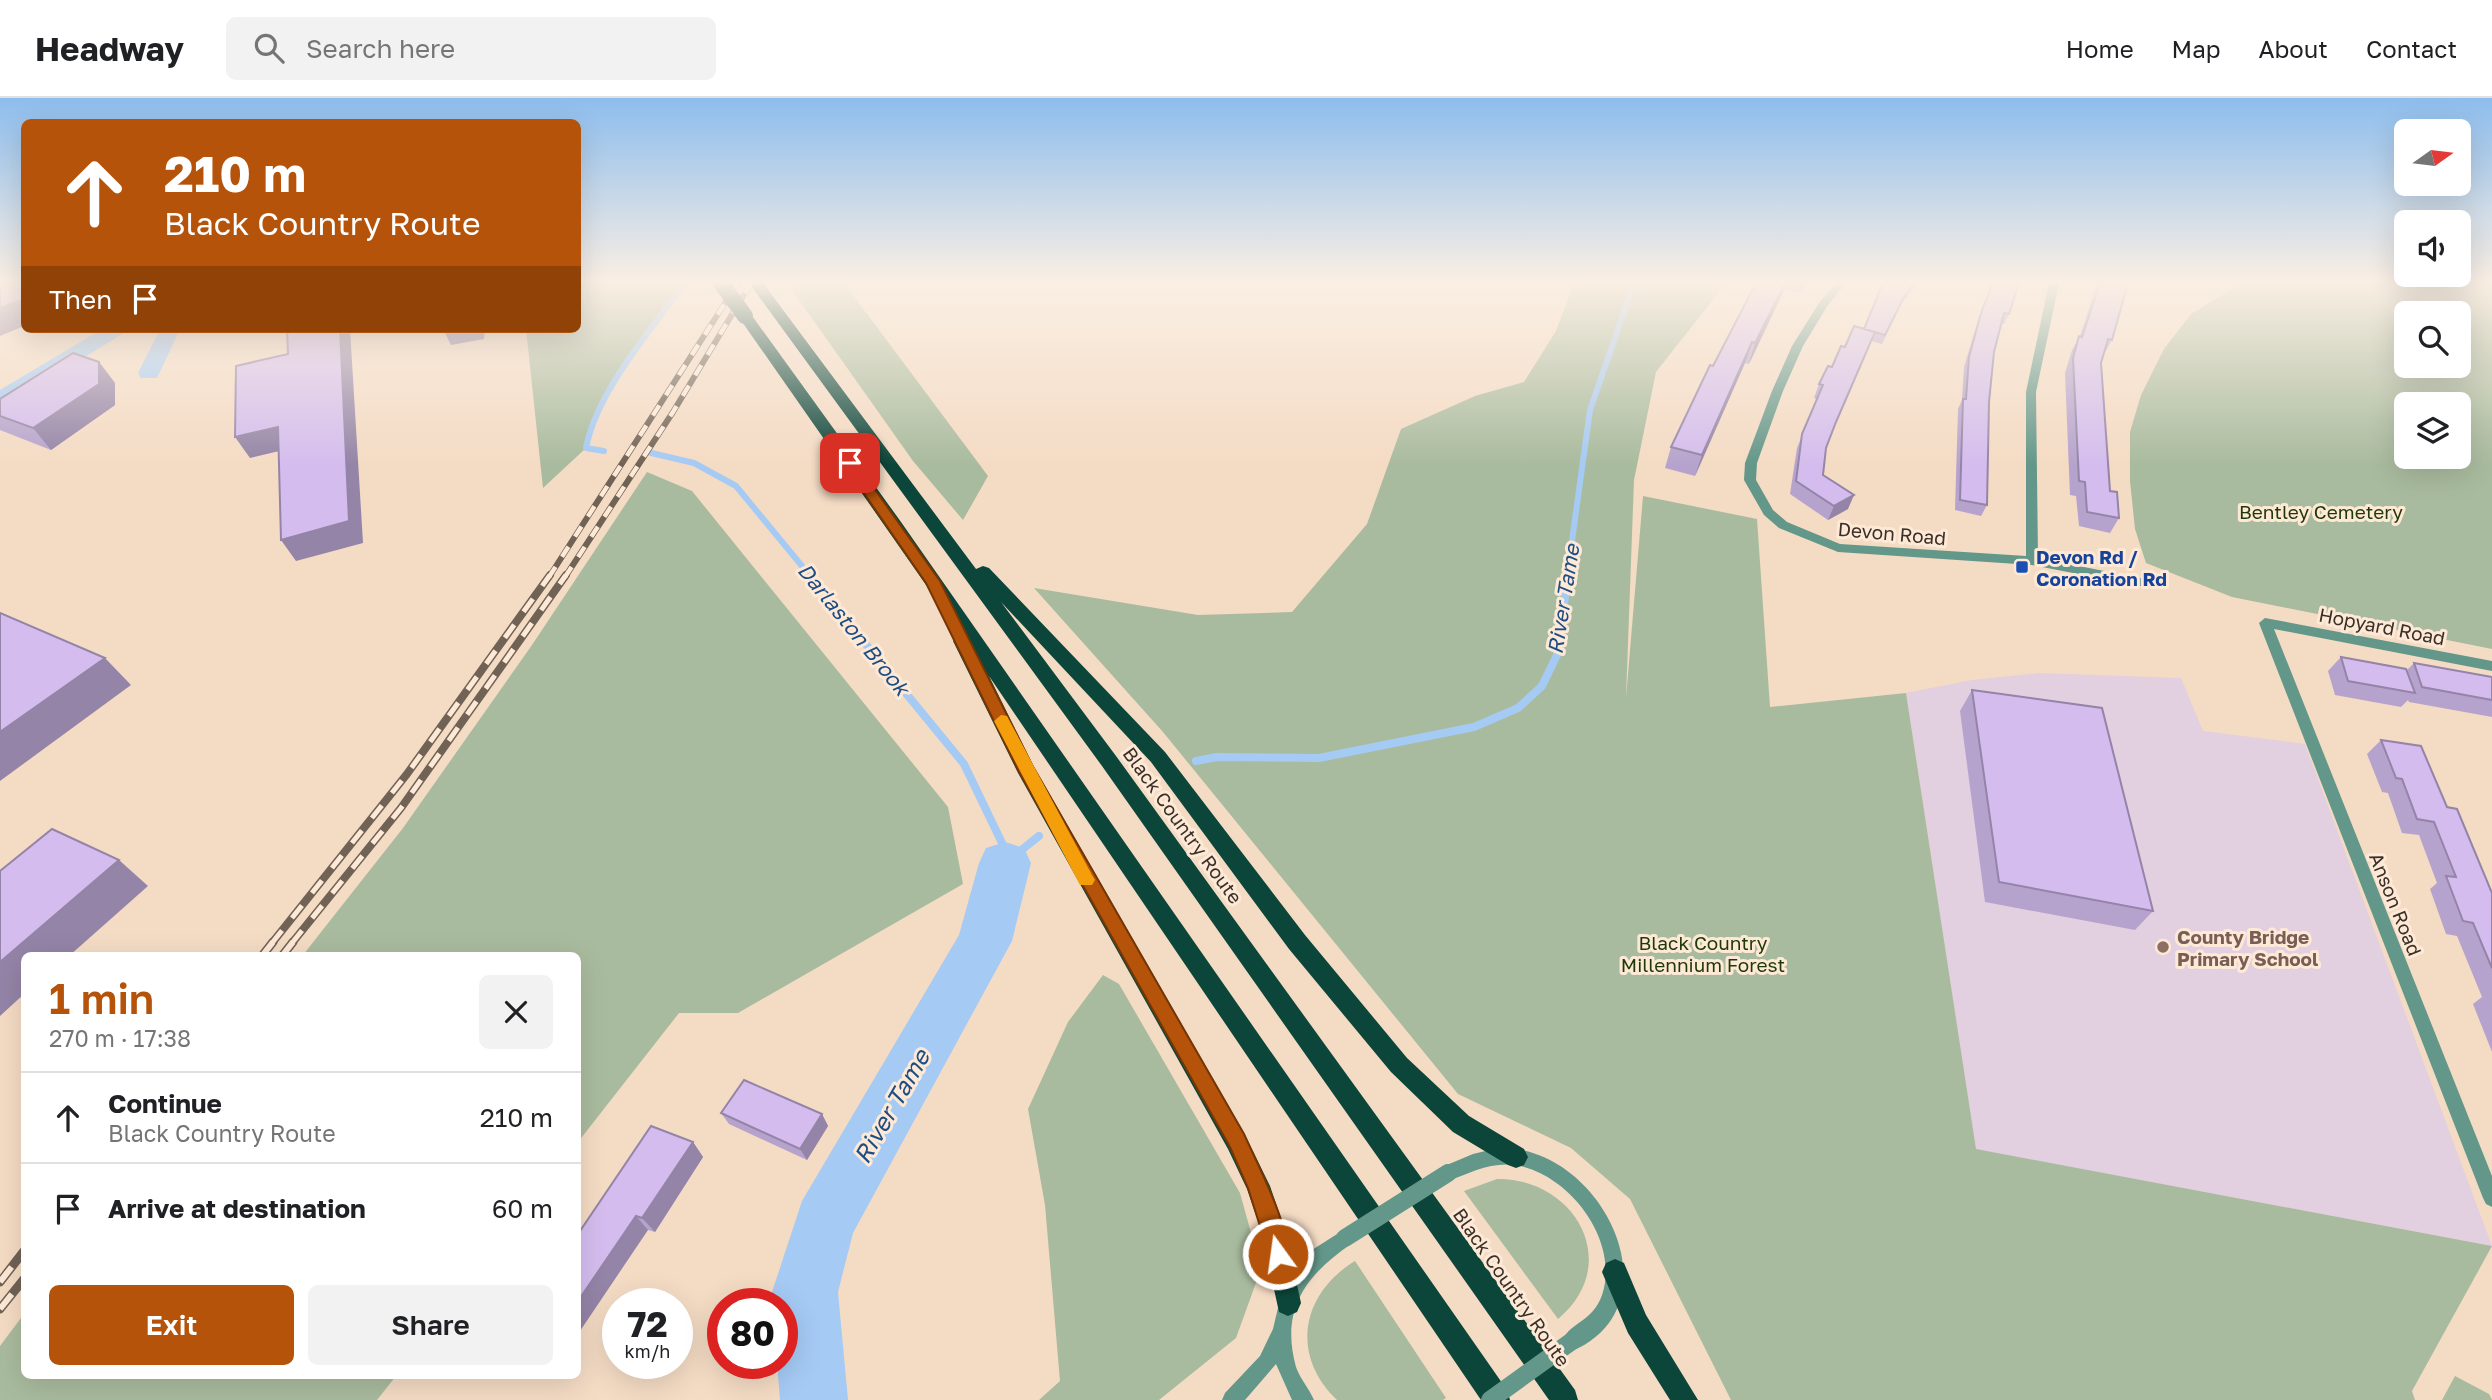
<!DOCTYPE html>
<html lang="en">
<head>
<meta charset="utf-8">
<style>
	body { margin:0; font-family:"Golos Text",sans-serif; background:#f2f2f2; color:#202124; height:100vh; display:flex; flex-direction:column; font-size:26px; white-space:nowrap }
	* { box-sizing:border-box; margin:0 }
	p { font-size:23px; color:#757577 }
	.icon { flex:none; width:38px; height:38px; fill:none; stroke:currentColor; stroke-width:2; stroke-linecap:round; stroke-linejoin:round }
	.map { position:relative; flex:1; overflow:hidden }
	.panel { position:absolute; left:21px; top:854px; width:560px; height:427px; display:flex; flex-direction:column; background:#fff; border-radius:10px; box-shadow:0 7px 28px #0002 }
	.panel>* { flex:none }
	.hud { position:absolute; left:21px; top:21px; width:560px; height:214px; border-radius:10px; box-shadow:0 7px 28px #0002; background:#b45309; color:#fff; overflow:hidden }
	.needle { width:46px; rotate:76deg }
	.buttons { position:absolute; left:2394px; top:21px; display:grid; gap:14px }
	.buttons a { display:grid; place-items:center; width:77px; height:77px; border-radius:10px; background:#fff; box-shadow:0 7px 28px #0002; font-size:35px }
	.speed { position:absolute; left:602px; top:1190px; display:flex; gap:14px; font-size:35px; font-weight:700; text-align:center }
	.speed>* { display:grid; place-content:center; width:91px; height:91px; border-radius:50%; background:#fff; box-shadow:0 7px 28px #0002; line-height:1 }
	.speed small { font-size:18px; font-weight:400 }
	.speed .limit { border:10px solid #d22; background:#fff; color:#111 }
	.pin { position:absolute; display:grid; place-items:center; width:60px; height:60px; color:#fff; margin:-30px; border-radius:14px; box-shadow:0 4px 10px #0006 }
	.me { position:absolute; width:77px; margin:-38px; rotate:346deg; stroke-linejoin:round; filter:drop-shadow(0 0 5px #0008) }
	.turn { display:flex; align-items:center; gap:24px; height:147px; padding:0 28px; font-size:32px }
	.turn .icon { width:91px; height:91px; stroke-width:2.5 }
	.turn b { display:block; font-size:49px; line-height:60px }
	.then { display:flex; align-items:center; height:66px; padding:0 28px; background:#0003; gap:14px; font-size:26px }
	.round { display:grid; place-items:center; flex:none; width:74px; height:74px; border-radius:10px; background:#f2f2f2 }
	.headline { display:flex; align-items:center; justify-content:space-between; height:119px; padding:0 28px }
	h1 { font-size:42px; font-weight:600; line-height:52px; color:#b45309 }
	.primary-button { display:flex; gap:14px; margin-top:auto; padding:14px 28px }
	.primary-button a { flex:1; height:80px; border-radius:10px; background:#b45309; color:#fff; font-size:28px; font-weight:600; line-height:80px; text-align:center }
	.primary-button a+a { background:#f2f2f2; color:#202124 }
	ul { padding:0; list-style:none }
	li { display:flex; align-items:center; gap:21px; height:91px; padding:0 28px; border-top:2px solid #e0e0e0 }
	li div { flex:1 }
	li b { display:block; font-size:26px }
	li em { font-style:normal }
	header { display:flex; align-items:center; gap:42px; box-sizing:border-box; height:98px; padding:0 35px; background:#fff; border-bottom:2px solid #e0e0e0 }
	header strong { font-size:33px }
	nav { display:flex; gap:38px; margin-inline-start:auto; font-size:24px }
	.search { width:490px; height:63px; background:#f2f2f2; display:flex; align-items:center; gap:18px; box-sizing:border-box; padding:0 24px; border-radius:10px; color:#757577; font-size:26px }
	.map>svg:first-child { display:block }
	.education { fill:#e2cfe0 }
	.green { fill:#a9bb9e; fill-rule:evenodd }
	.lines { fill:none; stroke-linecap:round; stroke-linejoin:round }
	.stream-far1 { stroke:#a5caf4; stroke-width:6 }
	.stream { stroke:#a5caf4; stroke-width:8 }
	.canal { fill:#a5caf4; fill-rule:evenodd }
	.river { fill:#a5caf4; fill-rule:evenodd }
	.minor { fill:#639789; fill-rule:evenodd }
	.tertiary { fill:#639789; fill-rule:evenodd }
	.trunk { fill:#0c4539; fill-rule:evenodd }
	.rail-far2-casing { stroke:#706255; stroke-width:6 }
	.rail-far1-casing { stroke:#706255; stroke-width:8 }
	.rail-casing { stroke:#706255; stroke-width:9 }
	.rail-far2 { stroke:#fee9d7; stroke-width:4.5; stroke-dasharray:12; stroke-linecap:butt }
	.rail-far1 { stroke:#fee9d7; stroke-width:5; stroke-dasharray:16; stroke-linecap:butt }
	.rail { stroke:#fee9d7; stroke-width:6; stroke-dasharray:19; stroke-linecap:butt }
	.tertiary-bridge { stroke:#639789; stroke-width:18 }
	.trunk-bridge { stroke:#0c4539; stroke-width:16 }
	.wall { fill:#b6a3cd }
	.shaded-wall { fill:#9484a7 }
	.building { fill:#d4bdee; stroke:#9484a7; stroke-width:2 }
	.route { fill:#b45309; stroke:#753606; stroke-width:2 }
	.slow { fill:#f59e0b }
	.transit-dot { fill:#1a4fb4; stroke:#fee9d7; stroke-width:2.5 }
	.education-dot { fill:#8d6e63; stroke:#fee9d7; stroke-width:2.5 }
	.labels { text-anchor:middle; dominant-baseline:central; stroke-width:6; stroke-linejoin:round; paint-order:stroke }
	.park-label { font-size:19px; fill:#1d3906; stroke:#fee9d7 }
	.street-label { font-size:19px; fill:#3a3027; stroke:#fee9d7 }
	.transit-label { font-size:19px; font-weight:bold; fill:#164399; stroke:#fee9d7; text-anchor:start }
	.education-label { font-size:19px; font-weight:bold; fill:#785e54; stroke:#fee9d7; text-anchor:start }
	.water-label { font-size:21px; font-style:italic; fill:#1d4e83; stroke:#fee9d7 }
	.near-water-label { font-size:24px; font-style:italic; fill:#1d4e83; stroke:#fee9d7 }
</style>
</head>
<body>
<header>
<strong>Headway</strong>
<div class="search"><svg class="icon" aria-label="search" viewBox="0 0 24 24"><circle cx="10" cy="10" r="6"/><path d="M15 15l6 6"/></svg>Search here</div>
<nav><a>Home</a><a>Map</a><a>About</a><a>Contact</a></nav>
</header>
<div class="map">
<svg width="2492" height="1302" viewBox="0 0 2492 1302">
	<rect width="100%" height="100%" fill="#f4dbc4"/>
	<path class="education" d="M2038 575 2181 580 2203 633 2305 646 2492 1148 1976 1052 1906 595 1972 582Z"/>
	<path class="green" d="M578 185H685C664 215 584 318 586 350L543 390 526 231H578Z
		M787 185H844L988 378 963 422 913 363Z
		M1574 185H1726L1656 274 1634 382 1626 600 1643 398 1757 421 1770 609 1906 595 1976 1051 2492 1148 2412 1293 2415 1302H1731L1630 1101 1571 1050 1458 996 1163 634 1034 490 1198 517 1292 514 1367 426 1401 331 1475 298 1524 284 1556 233Z
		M2242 185H2492V551L2232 499 2146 465 2135 431 2130 383V334L2141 297 2164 251 2191 216ZM2406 215H2459V268H2406ZM2406 306H2459V359H2406Z
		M647 374 692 393 948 709 963 786 738 915H679L578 1044V858L303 857 403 730 532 547Z
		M1103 877 1119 886 1240 1095 1261 1171 1236 1240 1159 1302H1039L1060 1283 1045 1107 1028 1011 1068 924Z
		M1497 1081C1575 1080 1624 1166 1558 1221L1464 1093Z
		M1355 1163 1446 1300 1443 1302H1337C1290 1257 1301 1196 1355 1163Z
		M24 1216V1278H396L377 1302H0V1248Z
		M2455 1278 2489 1296 2492 1302H2442Z"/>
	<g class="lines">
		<path class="stream-far1" d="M604 353 586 350C597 293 651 232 685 185
			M647 354 694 365 736 388 811 479
			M1567 479 1590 312 1634 185"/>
		<path class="stream" d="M809 477 964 666 1002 745 1005 765
			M1196 663 1217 659 1319 660 1474 629 1518 610 1542 588 1557 557 1568 477
			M1005 765 1039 738"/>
		<path class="canal" d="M102 231H127L124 235 8 306 0 308V292Z
			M160 231H180L157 280H141L138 275Z"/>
		<path class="river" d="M1005 744 1024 750 1031 765 1012 843 853 1135 838 1194 848 1302H780L777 1265H782V1206H773L772 1194 802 1103 959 837 979 765 986 750Z"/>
		<path class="minor" d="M1836 185H1846L1828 207 1803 248 1783 293 1757 365 1756 382 1773 412 1787 424 1840 446 2026 458V294L2049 185H2059L2036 294 2038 460 2150 482 2156 486 2154 489 2150 490 2032 467 1838 454 1779 430 1764 417 1744 382 1745 365 1772 293 1792 248 1819 205Z
			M2265 520 2492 563V573L2274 531 2492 1078V1109L2486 1106 2483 1100 2259 525Z"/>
		<path class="tertiary" d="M1498 1050C1603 1047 1679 1208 1572 1253L1565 1250 1562 1243C1571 1222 1596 1225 1604 1190 1616 1137 1567 1075 1515 1067 1490 1064 1470 1075 1448 1083L1442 1081 1439 1075 1442 1069 1473 1056Z
			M1345 1131 1351 1134 1354 1140 1351 1146C1306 1177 1280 1211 1296 1269 1300 1281 1309 1290 1314 1302H1292L1276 1266 1245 1302H1222L1225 1295 1260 1258 1273 1231 1281 1197 1292 1174 1312 1152Z"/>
		<path class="trunk" d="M749 185H763L976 471 983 468 989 470 1165 654 1305 837 1407 960 1469 1018 1524 1051 1528 1059 1524 1067 1516 1070 1508 1067 1453 1034 1391 974 1289 851 1151 664 1001 504 1116 658 1575 1292 1578 1302H1549L1102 668Z
			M745 214 750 215 901 424 1507 1292 1510 1302H1481L989 578 1033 667 1244 1035 1270 1088 1285 1132 1301 1205 1297 1214 1288 1218 1279 1214 1261 1132 1247 1091 1228 1051 1018 675 953 543 961 537 738 218Z
			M1615 1161 1624 1165 1646 1217 1698 1302H1670L1628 1235 1602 1174 1606 1165Z"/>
		<g class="rail-far2-casing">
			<path id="rail-far2" d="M549 479 738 185
				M565 479 673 314 751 185"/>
		</g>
		<g class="rail-far1-casing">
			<path id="rail-far1" d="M272 845 407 676 550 477
				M292 845 401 710 566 477"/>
		</g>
		<g class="rail-casing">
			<path id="rail" d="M262 858 273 844
				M282 858 293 844
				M0 1184 24 1153
				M0 1211 24 1181"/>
		</g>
		<use href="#rail-far2" class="rail-far2"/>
		<use href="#rail-far1" class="rail-far1"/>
		<use href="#rail" class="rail"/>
		<path class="tertiary-bridge" d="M1345 1140 1448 1075
			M1490 1302 1572 1243"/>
		<path class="trunk-bridge" d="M721 185 745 218"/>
	</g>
	<path class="wall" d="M1756 185H1807L1798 195 1785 191 1749 266 1745 265 1695 378 1665 370 1671 349Z
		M1883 185H1917L1901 206 1882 246 1871 243 1833 331 1826 350 1823 377 1848 411 1828 422 1790 396 1797 350 1817 301 1814 300 1819 286 1845 249 1864 231Z
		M1992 185H2019L2009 216 2004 226H2001L1994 254 1989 304 1987 407 1981 418 1955 412 1958 311 1962 302 1964 269 1978 222Z
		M2097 185H2128L2112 242 2104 256 2101 265 2110 393 2119 420 2110 435 2079 428 2076 398 2070 397 2065 275 2072 252 2080 238Z
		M99 264 115 285V307L51 352 0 332V301Z
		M2341 559 2407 572 2414 565 2492 579V619L2409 604 2408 602 2401 609 2335 597 2328 573Z
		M1972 592 2153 813 2135 832 1985 804 1960 613Z
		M2381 642 2447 709 2492 795V954L2473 906 2482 899 2457 838 2446 836 2430 791 2437 785 2419 737 2402 735 2388 695 2382 694 2367 656Z
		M721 1015 822 1016 828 1028 807 1062 729 1026Z
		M693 1044 703 1059 655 1134 648 1132 580 1133Z"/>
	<path class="shaded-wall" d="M1785 185H1787L1783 194 1749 266 1755 245Z
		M1803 185H1807L1798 195 1801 188Z
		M1914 185H1917L1901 206 1882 246 1905 197Z
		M24 201V228L0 238V210Z
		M340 231H350L363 445 296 463 281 442Z
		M443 231H485L484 241 451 247Z
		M1752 244 1745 265 1695 378 1702 357Z
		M99 264 115 285V307L51 352 33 330Z
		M278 329 292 350 250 360 235 339Z
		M1854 397 1848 411 1828 422 1834 408Z
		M105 560 131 587 0 683V634Z
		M119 762 148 788 69 858H24V896L0 918V864Z
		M822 1016 828 1028 807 1062 800 1051Z
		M693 1044 703 1059 655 1134 642 1120Z
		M636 1118 648 1132 578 1236V1203Z"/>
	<path class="building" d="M0 185H24V201L0 210Z
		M1756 185H1785L1755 245 1752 244 1702 357 1671 349 1710 267 1713 268Z
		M1791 185H1803L1801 188Z
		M1883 185H1914L1905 197 1885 237 1864 231Z
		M1993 185H2019L2009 216 2004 215 1994 254 1989 304 1987 407 1960 402 1963 301H1966L1969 259 1982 212Z
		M2100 185H2128L2112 242 2108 241 2101 265 2110 393 2117 394 2119 420 2087 414 2085 384 2079 383 2073 260 2079 238 2082 239Z
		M1854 228 1875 234 1836 324 1826 350 1823 377 1854 397 1834 408 1796 383 1802 336 1823 287 1819 286 1828 268 1832 269 1841 248 1845 249Z
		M287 231H340L349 423 281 442 278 329 235 339 236 268 288 256Z
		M73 255 99 264V286L33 330 0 318V301Z
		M0 515 105 560 0 634Z
		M2341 559 2406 571 2415 595 2348 583Z
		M2414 565 2492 579V602L2422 589Z
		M1972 592 2102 610 2153 813 1999 784Z
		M2381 642 2421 648 2447 709 2457 711 2492 795V870L2473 825 2463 823 2446 778 2456 779 2434 724 2417 721 2402 681 2396 680Z
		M52 731 119 762 0 864V773Z
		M744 982 822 1016 800 1051 721 1015Z
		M651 1028 693 1044 642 1120 636 1118 578 1203V1132L580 1133Z"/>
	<linearGradient id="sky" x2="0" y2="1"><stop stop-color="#8dbded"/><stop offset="0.5" stop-color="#faefe4"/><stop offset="1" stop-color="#faefe4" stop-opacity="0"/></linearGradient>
	<rect width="2492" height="367" fill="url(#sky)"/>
	<path class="route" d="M850 361 854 362 940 483 1032 667 1244 1036C1255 1061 1296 1139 1286 1163L1278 1166 1271 1163 1248 1090 1230 1049 1019 674 926 485 843 365Z"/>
	<path class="slow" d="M1001 617 1007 618 1092 777 1095 782 1092 787H1080L994 623Z"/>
	<rect class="transit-dot" x="2015" y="462" width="14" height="14" rx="3.5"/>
	<circle class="education-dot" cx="2163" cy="849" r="7"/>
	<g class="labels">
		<g class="park-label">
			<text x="2321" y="413">Bentley Cemetery</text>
			<text x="1703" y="844">Black Country<tspan x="1703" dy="22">Millennium Forest</tspan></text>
		</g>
		<g class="street-label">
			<text transform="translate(1892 435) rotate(5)">Devon Road</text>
			<text transform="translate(2382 528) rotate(11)">Hopyard Road</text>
			<text transform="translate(1183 727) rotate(54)">Black Country Route</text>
			<text transform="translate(2396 806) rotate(68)">Anson Road</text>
			<text transform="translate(1512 1189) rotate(55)">Black Country Route</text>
		</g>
		<g class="transit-label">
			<text x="2036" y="458">Devon Rd /<tspan x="2036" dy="22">Coronation Rd</tspan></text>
		</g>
		<g class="education-label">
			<text x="2177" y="838">County Bridge<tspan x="2177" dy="22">Primary School</tspan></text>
		</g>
		<g class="water-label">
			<text transform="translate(1563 501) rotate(-81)">River Tame</text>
			<text transform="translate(854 531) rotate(51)">Darlaston Brook</text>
		</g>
		<g class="near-water-label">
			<text transform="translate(891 1008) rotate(-60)">River Tame</text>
		</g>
	</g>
</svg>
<div class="buttons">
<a><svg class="needle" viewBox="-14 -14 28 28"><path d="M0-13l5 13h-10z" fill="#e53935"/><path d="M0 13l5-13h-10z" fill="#757577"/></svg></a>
<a><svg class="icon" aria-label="sound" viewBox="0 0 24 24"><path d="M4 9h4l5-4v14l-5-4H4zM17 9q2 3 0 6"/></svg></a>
<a><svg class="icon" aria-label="search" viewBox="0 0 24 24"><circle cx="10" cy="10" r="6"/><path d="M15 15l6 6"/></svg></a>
<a><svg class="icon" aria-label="layers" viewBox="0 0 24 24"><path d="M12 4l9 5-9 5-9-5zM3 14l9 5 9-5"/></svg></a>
</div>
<div class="speed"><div>72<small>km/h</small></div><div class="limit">80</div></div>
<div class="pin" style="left:850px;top:365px;background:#d93025"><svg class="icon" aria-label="arrive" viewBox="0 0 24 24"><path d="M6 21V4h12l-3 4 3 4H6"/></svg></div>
<svg class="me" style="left:1278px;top:1156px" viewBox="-20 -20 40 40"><circle r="17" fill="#b45309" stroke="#fff" stroke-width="3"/><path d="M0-11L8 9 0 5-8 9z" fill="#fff"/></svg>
<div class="hud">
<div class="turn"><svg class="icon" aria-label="ahead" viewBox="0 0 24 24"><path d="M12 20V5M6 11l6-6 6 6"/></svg><div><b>210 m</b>Black Country Route</div></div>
<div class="then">Then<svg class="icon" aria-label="arrive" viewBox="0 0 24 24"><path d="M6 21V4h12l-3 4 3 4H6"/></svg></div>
</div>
<section class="panel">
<div class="headline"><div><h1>1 min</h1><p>270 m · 17:38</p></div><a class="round"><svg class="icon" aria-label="close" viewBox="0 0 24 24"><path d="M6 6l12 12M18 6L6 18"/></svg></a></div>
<ul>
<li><svg class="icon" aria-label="ahead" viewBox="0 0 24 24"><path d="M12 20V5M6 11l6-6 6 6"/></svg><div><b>Continue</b><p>Black Country Route</p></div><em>210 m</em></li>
<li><svg class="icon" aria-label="arrive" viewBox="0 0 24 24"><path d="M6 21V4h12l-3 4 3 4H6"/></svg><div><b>Arrive at destination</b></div><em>60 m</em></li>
</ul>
<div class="primary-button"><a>Exit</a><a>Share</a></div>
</section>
</div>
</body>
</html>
